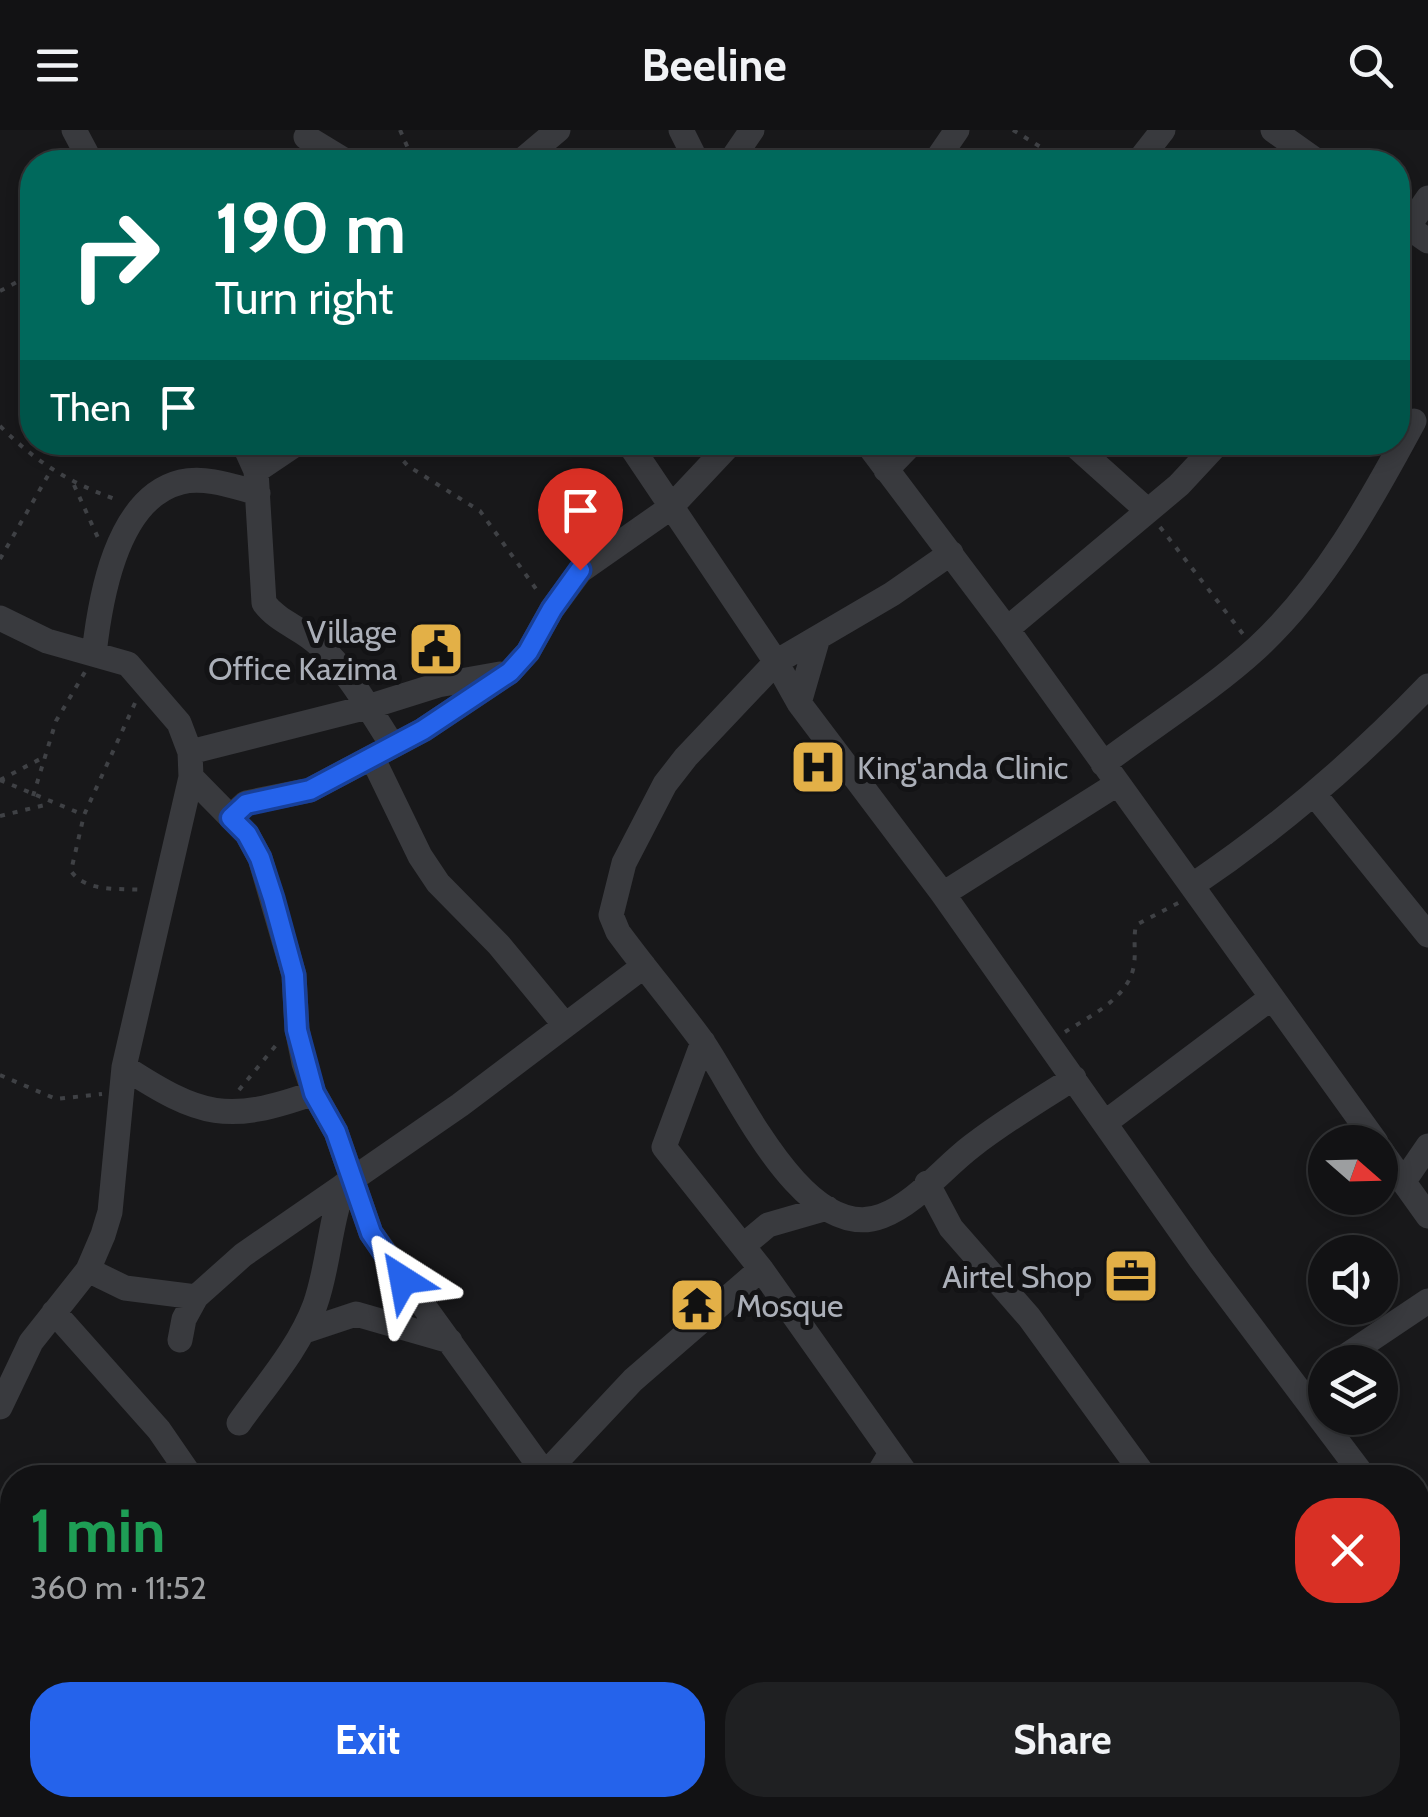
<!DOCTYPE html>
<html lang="en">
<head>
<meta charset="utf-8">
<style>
	body { margin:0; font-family:Cabin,sans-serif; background:#1f2022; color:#f1f3f6; height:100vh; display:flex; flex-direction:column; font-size:38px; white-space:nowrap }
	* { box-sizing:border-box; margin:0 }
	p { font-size:32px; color:#9c9ea0 }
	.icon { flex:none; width:55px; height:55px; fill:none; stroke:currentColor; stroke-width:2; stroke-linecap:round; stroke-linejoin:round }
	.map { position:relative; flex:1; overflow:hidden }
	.sheet { position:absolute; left:0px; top:1335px; width:1430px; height:352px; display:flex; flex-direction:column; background:#121214; border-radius:40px 40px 0 0; box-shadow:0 5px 15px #0003,0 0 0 2px #313234 }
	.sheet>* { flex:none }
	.guide { position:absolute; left:20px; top:20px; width:1390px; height:305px; border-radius:40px; box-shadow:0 5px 15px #0003,0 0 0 2px #313234; background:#00695c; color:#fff; overflow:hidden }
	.needle { width:65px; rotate:110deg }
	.buttons { position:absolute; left:1308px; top:995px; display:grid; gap:20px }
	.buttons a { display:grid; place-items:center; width:90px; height:90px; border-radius:50%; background:#121214; box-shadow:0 5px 15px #0003,0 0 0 2px #313234; font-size:50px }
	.pin { position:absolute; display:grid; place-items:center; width:85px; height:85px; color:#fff; margin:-102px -42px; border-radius:50% 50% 50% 0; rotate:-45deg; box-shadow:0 0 10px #0007 }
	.pin .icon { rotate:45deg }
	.me { position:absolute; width:110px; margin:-55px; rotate:326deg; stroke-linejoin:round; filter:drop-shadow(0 0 8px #0008) }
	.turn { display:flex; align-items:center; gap:35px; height:210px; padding:0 30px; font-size:45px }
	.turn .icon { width:130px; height:130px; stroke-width:2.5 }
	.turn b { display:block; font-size:70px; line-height:85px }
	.then { display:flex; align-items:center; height:95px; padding:0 30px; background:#0003; gap:20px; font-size:38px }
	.round { display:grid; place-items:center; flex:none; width:105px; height:105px; border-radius:40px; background:#1f2022 }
	.headline { display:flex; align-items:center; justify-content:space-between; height:170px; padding:0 30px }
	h1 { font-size:60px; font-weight:700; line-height:75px; color:#1e9e55 }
	.button { display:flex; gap:20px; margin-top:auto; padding:20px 30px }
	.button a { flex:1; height:115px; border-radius:40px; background:#2563eb; color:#fff; font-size:40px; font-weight:700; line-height:115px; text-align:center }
	.button a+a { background:#1f2022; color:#f1f3f6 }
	header { display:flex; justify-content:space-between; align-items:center; height:130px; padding:0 30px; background:#121214; font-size:45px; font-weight:700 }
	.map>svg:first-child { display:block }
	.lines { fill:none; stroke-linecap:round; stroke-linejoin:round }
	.path { stroke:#3f4145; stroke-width:4; stroke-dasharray:5 8; stroke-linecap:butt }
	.minor { stroke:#393a3e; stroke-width:25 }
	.route-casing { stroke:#184099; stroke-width:25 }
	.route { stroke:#2563eb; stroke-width:18 }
	.labels { text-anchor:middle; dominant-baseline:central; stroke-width:10; stroke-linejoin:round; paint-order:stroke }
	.poi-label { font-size:32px; fill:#abafb8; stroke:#131315; text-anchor:end }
</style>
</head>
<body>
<header><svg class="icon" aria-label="menu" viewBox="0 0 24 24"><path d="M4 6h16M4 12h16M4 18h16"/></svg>Beeline<svg class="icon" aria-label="search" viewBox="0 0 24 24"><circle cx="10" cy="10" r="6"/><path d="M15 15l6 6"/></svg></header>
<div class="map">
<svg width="1428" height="1687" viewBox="0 0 1428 1687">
	<rect width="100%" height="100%" fill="#18181a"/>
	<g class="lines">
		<path class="path" d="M400 0 414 32
			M1013 0 1065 32
			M281 32 292 21
			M0 161 32 144
			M0 296C38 334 70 353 120 371
			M386 312 408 336 480 381 539 463
			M74 355 99 410
			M1160 397 1243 504
			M0 429 50 342
			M135 573 84 685 71 741C86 763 121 758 145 760
			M0 650 84 685
			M0 650 44 627
			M33 666 56 591 85 542
			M0 686 49 674
			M1065 902C1090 886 1129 868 1134 835 1136 821 1133 809 1136 795L1180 772
			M0 945 56 969 102 964
			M239 960 277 914"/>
		<path class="minor" d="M74 0 91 32
			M681 0 697 32
			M1273 0 1318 32
			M306 7 347 32
			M520 32 558 0
			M730 32 752 0
			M935 32 957 0
			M1138 32 1163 0
			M1398 90 1428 111
			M1408 97 1428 68
			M243 312 256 341 264 473C279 493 302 498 319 515 350 543 370 581 393 616
			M628 312 776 532 799 573 943 764 1201 1130 1365 1348
			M866 312 1007 499 1376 1012
			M1071 312 1148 381
			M886 340 913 312
			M256 341 299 312
			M951 423 892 464 776 532 686 627 665 654 624 733 611 785 618 802C645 839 675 874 702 911 736 959 804 1116 882 1086 916 1073 943 1038 972 1016 1004 991 1039 970 1074 948
			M0 488 47 511 128 534 179 593 190 622 191 647 124 937 110 1082 103 1105 88 1140 31 1212 0 1277
			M1007 499 1179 355 1219 312
			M94 524C100 470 116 368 181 352 206 346 235 357 258 363
			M799 573 817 511
			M190 622 368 577 438 555 500 544
			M372 627 420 726 438 753 499 815 565 895
			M1103 634C1153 596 1210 561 1257 518 1324 456 1371 371 1414 291
			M191 647 247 704 260 728 294 845 297 899 304 933 314 963 336 1002 371 1103 548 1348
			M1314 664 1428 805
			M231 687 246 673 310 660 423 600 510 542 528 522 552 479 580 441 670 378 732 312
			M1193 755C1279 697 1356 631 1428 556
			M943 764 1117 654
			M703 912 664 1017 761 1139 909 1348
			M124 937C201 987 227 994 314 963
			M1106 992 1271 868
			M1380 1019 1428 1086
			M1404 1051 1428 1016
			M927 1053 951 1098 1029 1187 1146 1348
			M744 1115 768 1095 827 1078
			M88 1140 125 1158 196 1167
			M54 1182 159 1300 192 1348
			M305 1201 356 1184 450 1211
			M180 1210 184 1189 196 1167 243 1125 460 975 644 836
			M1337 1232 1428 1171
			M239 1293C266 1255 299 1218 315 1175 329 1136 329 1094 344 1055
			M541 1348 633 1250 761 1139
			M876 1348 891 1323
			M1418 1421 1428 1437
			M0 1485 12 1506
			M30 1675V1687
			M176 1675 186 1687
			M429 1675 439 1687
			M794 1675 802 1687
			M1141 1675 1150 1687
			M1371 1675 1380 1687
			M265 1687 272 1675
			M1007 1687 1023 1675"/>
	</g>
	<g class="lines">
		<g class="route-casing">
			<path id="route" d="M403 1150 371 1103 336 1002 314 963 297 900 294 845 273 768 260 728 247 704 231 688 246 674 310 660 423 600 510 542 528 522 552 479 580 440"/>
		</g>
		<use href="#route" class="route"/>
	</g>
	<defs>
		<g id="civic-square" transform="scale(2.875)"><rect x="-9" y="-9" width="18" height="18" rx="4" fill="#e3b047" stroke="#131315"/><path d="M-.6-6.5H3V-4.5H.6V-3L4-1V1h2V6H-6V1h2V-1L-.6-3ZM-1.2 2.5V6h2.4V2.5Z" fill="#111"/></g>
		<g id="hospital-square" transform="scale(2.875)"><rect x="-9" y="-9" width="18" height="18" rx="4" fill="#e3b047" stroke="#131315"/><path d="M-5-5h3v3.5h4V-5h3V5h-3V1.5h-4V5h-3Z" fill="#111"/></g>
		<g id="office-square" transform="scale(2.875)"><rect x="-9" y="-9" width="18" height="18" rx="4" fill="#e3b047" stroke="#131315"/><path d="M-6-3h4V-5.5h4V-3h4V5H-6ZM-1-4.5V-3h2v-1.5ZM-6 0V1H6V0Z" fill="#111"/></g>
		<g id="temple-square" transform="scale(2.875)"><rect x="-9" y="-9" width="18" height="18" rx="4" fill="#e3b047" stroke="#131315"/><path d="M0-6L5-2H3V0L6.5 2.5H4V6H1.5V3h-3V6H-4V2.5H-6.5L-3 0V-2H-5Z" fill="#111"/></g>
	</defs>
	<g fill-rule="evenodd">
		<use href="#civic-square" x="436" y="519"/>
		<use href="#hospital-square" x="818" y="637"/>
		<use href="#office-square" x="1131" y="1146"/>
		<use href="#temple-square" x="697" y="1175"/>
	</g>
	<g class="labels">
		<g class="poi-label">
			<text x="397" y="501">Village<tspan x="397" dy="37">Office Kazima</tspan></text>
			<text x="857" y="637" text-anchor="start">King'anda Clinic</text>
			<text x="1092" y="1146">Airtel Shop</text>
			<text x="736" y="1175" text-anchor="start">Mosque</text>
		</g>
	</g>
</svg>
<div class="buttons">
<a><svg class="needle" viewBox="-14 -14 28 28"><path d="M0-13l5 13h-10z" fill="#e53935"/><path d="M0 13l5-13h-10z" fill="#9c9ea0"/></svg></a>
<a><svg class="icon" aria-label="sound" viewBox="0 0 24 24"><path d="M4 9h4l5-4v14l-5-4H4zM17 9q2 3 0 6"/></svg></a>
<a><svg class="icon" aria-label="layers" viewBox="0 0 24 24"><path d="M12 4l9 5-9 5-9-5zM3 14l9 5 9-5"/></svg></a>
</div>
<div class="pin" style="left:580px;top:440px;background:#d93025"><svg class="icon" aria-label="arrive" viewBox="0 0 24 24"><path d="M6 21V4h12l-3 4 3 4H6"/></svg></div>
<svg class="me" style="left:403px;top:1150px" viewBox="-20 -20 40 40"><path d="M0-17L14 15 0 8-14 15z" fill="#2563eb" stroke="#fff" stroke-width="4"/></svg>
<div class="guide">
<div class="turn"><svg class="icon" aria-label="right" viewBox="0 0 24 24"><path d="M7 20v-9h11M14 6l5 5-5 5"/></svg><div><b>190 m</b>Turn right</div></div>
<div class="then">Then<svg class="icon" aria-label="arrive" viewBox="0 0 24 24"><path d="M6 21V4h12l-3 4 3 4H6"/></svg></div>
</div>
<section class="sheet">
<div class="headline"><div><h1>1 min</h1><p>360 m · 11:52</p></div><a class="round" style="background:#d93025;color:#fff"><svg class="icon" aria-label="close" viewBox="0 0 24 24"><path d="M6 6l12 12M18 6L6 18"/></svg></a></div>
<div class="button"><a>Exit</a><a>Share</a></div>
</section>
</div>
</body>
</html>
